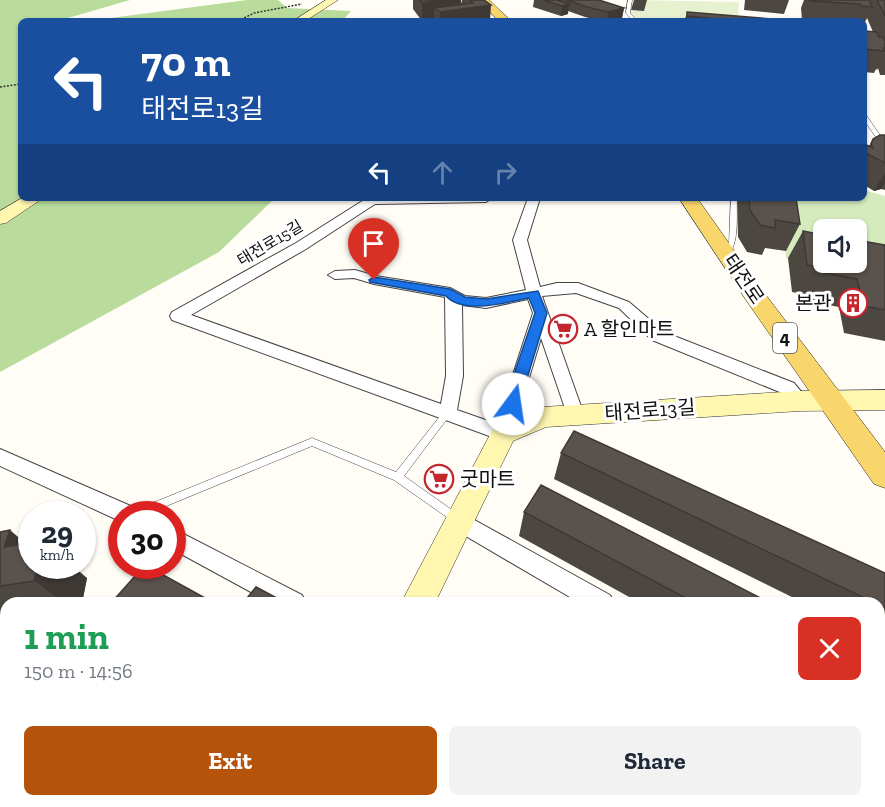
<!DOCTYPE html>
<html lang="en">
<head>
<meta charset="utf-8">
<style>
	body { margin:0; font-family:"Zilla Slab","Noto Sans KR",serif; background:#f2f2f3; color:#1f2937; height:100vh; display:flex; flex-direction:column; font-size:22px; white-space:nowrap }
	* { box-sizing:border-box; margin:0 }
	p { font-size:20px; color:#747a83 }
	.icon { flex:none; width:33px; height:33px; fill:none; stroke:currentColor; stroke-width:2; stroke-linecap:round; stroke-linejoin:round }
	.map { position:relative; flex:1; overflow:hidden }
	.drawer { position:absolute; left:0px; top:597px; width:885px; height:210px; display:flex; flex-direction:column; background:#fff; border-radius:18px 18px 0 0; box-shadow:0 2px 4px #0004 }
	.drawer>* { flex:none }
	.hud { position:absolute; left:18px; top:18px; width:849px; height:183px; border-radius:9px; box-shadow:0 2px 4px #0004; background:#1a4fa0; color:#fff; overflow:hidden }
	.buttons { position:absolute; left:813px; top:219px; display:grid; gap:12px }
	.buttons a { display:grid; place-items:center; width:54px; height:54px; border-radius:9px; background:#fff; box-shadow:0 2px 4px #0004; font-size:30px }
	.speed { position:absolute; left:18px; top:501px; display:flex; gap:12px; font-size:30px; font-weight:700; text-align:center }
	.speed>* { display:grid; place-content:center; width:78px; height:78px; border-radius:50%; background:#fff; box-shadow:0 2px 4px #0004; line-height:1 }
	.speed small { font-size:15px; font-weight:400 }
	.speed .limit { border:9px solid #d22; background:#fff; color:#111 }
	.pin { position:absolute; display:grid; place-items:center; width:51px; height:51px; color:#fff; margin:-62px -26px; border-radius:50% 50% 50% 0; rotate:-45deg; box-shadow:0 0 6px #0007 }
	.pin .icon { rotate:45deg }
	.me { position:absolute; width:66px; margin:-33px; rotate:14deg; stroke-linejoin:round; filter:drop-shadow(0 0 4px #0008) }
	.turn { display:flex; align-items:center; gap:21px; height:126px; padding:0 24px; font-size:27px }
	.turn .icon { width:78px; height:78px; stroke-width:2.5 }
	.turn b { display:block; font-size:42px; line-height:51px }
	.lanes { display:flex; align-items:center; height:57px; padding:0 24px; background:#0003; justify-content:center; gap:30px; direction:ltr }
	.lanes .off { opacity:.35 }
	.round { display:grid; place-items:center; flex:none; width:63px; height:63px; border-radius:9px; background:#f2f2f3 }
	.head { display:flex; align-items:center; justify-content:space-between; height:102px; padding:0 24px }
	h1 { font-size:36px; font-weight:700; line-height:45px; color:#1e9e55 }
	.button { display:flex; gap:12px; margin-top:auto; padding:12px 24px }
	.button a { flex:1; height:69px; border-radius:9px; background:#b45309; color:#fff; font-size:24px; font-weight:700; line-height:69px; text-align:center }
	.button a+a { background:#f2f2f3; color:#1f2937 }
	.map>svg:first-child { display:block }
	.green { fill:#d5ebbd; fill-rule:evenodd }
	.forest { fill:#b9dc9c }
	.pitch { fill:#e6f2cf }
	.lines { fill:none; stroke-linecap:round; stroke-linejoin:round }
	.lane-casing { stroke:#444; stroke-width:1 }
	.street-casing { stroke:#444; stroke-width:2 }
	.secondary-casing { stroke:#333; stroke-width:1 }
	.primary-casing { stroke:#222; stroke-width:1 }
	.path { stroke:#333; stroke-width:1.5; stroke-dasharray:2 1.5; stroke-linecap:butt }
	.lane { fill:#fff; fill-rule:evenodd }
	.street { fill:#fff; fill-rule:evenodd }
	.secondary { fill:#fff6b0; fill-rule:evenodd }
	.primary { fill:#f9d66b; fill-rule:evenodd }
	.wall { fill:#4d4742 }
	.shaded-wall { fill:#3f3936 }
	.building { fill:#5a524d; stroke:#3f3936; stroke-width:1.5 }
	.route { fill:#1a73e8; stroke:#114b97; stroke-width:1.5 }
	.labels { text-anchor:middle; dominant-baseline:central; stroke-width:6; stroke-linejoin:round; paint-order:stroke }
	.far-street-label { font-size:16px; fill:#111; stroke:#fff }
	.shield { fill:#fff; stroke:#585858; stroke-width:1.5 }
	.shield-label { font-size:18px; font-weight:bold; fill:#111 }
	.street-label { font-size:20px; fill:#111; stroke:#fff }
	.poi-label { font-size:20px; fill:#111; stroke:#fff; text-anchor:start }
</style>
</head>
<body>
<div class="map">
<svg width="885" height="807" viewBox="0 0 885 807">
	<rect width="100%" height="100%" fill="#fffdf5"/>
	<path class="green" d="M864 190 885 196V275L786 258 780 198H864ZM824 230H856V262H824Z"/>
	<path class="forest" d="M0 0H130L68 18V21H21V198H275L219 252 0 372Z
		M247 0H278L287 8 351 11 342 21H88Z"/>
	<path class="pitch" d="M632 0 739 2 738 21H638L630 12Z"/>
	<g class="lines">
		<g class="lane-casing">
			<path id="lane" d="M628 0H632L630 13 637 21H633L626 13Z
				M864 114 866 115 884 141 883 142 875 144 872 142 878 140 864 120Z
				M731 198H737C736 214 740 246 727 255L724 253 729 242Z
				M447 410 450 411 452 413 450 415 404 476 462 517 463 520 462 523 458 525 394 480 312 446 147 514H132L133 511 312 438 396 472 444 411Z"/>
		</g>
		<g class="street-casing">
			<path id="street" d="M367 198H492L486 202 375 204 306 249 191 315 441 404 446 376 445 297 374 284 354 278 335 279 328 275 335 271 355 270 376 276 450 288 465 296 486 298 526 290 513 240 528 198H540L527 240 540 287 557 283H578L629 302 664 332 794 383 809 401 806 406C794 410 789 401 782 393L652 340 619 308 576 293 542 296 584 415 581 420 575 422 569 420 541 338 512 434 510 439 503 441 172 320 170 316 172 312 296 243ZM528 299 533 313 497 424 457 410 463 376 462 305 486 308Z
				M0 449 133 507 136 514H122V522L0 466Z
				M460 512 610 595 614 603H580L452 528 449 521 452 514Z
				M172 528 302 595 306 603H271L172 549Z
				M879 747 885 750V778L879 775Z
				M684 801H712L715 807H685Z"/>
		</g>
		<g class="secondary-casing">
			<path id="secondary" d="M326 0H338L305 21H293Z
				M22 198H43L6 223 0 224V211Z
				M885 390V410L800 411 546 427 513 441 435 603H401L494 427 543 407 800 391Z
				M290 801H331L329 807H287Z"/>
		</g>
		<g class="primary-casing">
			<path id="primary" d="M478 0H489L511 21H499Z
				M679 198H697L762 290 885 452V488L874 484 746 300Z"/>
		</g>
		<path class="path" d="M238 21 254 13 302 4
			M0 87 21 84"/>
		<use href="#lane" class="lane"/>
		<use href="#street" class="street"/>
		<use href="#secondary" class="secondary"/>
		<use href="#primary" class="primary"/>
	</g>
	<path class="wall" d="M413 0H461V4L462 0H484L490 21H422L413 9Z
		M534 0H599L624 8 622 18 612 21H600L585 17 568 11V14L561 16 533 7Z
		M634 0H647L644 11 631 10Z
		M745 0H789L784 14 744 10Z
		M801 0H885V75H880L878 68 877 70 876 69 874 73 864 72V31L873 32 867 18 864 24V21L802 20 801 8 804 0Z
		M687 12 772 21H685Z
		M885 135V190L881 189 874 191 864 185V144L869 146 873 139Z
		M737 198H796L800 224 786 251 765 248 762 255 747 252 738 237Z
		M803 231 885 245V341L844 333 839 307 802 300V294L792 292 788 258Z
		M561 453 885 573V638L881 641 879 640V603H804L554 479Z
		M524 512 770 603H640L519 536Z
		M0 532 26 544 87 578 82 603H6V628L0 629Z
		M879 659 885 662V739L879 736Z"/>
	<path class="shaded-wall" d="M427 0H461V9L434 8V21H422V3Z
		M569 4 568 14 561 16 562 6Z
		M491 5 490 21H440V12Z
		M624 8 622 18 612 21H607L608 12Z
		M885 173V183L881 189 874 191Z
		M10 530 32 549V566H73L87 578 82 603H63L0 553Z
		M160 801H206L202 807H156Z"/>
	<path class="building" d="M420 0H435L436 1 422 3Z
		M470 0H484L491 5 440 12 434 8 473 3Z
		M543 0H557L569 4 562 6Z
		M567 0H599L624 8 608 12 587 7Z
		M810 0H869L872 7 860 6V4L810 1Z
		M877 0H885V16Z
		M687 12 772 19V21H740L687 16Z
		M686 18 722 21H686Z
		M864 31 877 32 879 37H883L885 41V48H883L885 51 864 49Z
		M880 135H885V163L864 152V144L873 148 871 144 873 139Z
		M749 198H796L800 224 775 220V228L760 225 750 210Z
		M803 231 824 235V262H856V240L885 245V310L864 306 857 279 819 272 818 267 807 265Z
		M574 431 885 573V608L879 605V603H875L561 453Z
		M541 485 770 603H695L524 512Z
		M10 530 4 547 32 543V566H38L34 581 0 586V532Z
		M144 566H147L214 603H111Z
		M256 587 286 603H243Z
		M879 659 885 662V705L879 702Z
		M90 801H160L156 807H86Z"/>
	<path class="route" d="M374 277 450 289 465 297 486 299 538 291 547 313 518 408H508L506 404 514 374 535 313 529 298C508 302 463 315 446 296L370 282 369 280Z"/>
	<defs>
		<g id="building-ring" transform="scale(1.5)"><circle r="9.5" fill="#fff" stroke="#c4262e" stroke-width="1.5"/><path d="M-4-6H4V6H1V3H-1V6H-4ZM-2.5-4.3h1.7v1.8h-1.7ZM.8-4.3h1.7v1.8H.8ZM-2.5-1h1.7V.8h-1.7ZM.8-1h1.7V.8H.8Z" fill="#c4262e"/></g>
		<g id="supermarket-ring" transform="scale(1.5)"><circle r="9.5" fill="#fff" stroke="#c4262e" stroke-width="1.5"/><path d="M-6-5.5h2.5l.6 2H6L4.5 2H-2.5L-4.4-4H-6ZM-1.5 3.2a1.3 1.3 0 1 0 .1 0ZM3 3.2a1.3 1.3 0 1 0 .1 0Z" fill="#c4262e"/></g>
	</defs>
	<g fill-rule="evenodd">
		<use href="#building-ring" x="853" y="303"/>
		<use href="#supermarket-ring" x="563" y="329"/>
		<use href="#supermarket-ring" x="439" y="479"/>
	</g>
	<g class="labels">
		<g class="far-street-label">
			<text transform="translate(270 243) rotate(-31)">태전로15길</text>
		</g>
		<rect class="shield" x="773" y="323" width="24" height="30" rx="4.5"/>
		<g class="shield-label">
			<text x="785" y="338">4</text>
		</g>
		<g class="street-label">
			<text transform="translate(744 279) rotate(56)">태전로</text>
			<text transform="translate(650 410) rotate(-4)">태전로13길</text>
		</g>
		<g class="poi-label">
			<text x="832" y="303" text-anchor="end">본관</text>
			<text x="584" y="329">A 할인마트</text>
			<text x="460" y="479">굿마트</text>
		</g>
	</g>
</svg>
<div class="buttons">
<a><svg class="icon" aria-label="sound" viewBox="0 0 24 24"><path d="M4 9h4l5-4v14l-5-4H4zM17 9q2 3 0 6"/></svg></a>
</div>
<div class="speed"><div>29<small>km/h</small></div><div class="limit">30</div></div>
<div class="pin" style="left:374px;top:280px;background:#d93025"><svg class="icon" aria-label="arrive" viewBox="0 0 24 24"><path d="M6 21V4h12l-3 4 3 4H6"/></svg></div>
<svg class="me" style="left:513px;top:404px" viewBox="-20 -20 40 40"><circle r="19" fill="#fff"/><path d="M0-13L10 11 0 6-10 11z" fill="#1a73e8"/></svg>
<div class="hud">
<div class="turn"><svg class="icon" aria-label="left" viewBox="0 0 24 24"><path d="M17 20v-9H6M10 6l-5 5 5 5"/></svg><div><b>70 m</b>태전로13길</div></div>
<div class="lanes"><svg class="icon" aria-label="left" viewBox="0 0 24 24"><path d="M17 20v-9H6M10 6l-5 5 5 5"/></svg><svg class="icon off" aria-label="ahead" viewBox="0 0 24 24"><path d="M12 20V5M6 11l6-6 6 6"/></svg><svg class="icon off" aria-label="right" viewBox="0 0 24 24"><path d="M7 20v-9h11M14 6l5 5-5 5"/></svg></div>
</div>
<section class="drawer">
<div class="head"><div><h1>1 min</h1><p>150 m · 14:56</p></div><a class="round" style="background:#d93025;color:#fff"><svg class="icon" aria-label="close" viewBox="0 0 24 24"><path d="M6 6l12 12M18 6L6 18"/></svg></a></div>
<div class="button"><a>Exit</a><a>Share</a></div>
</section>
</div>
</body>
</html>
